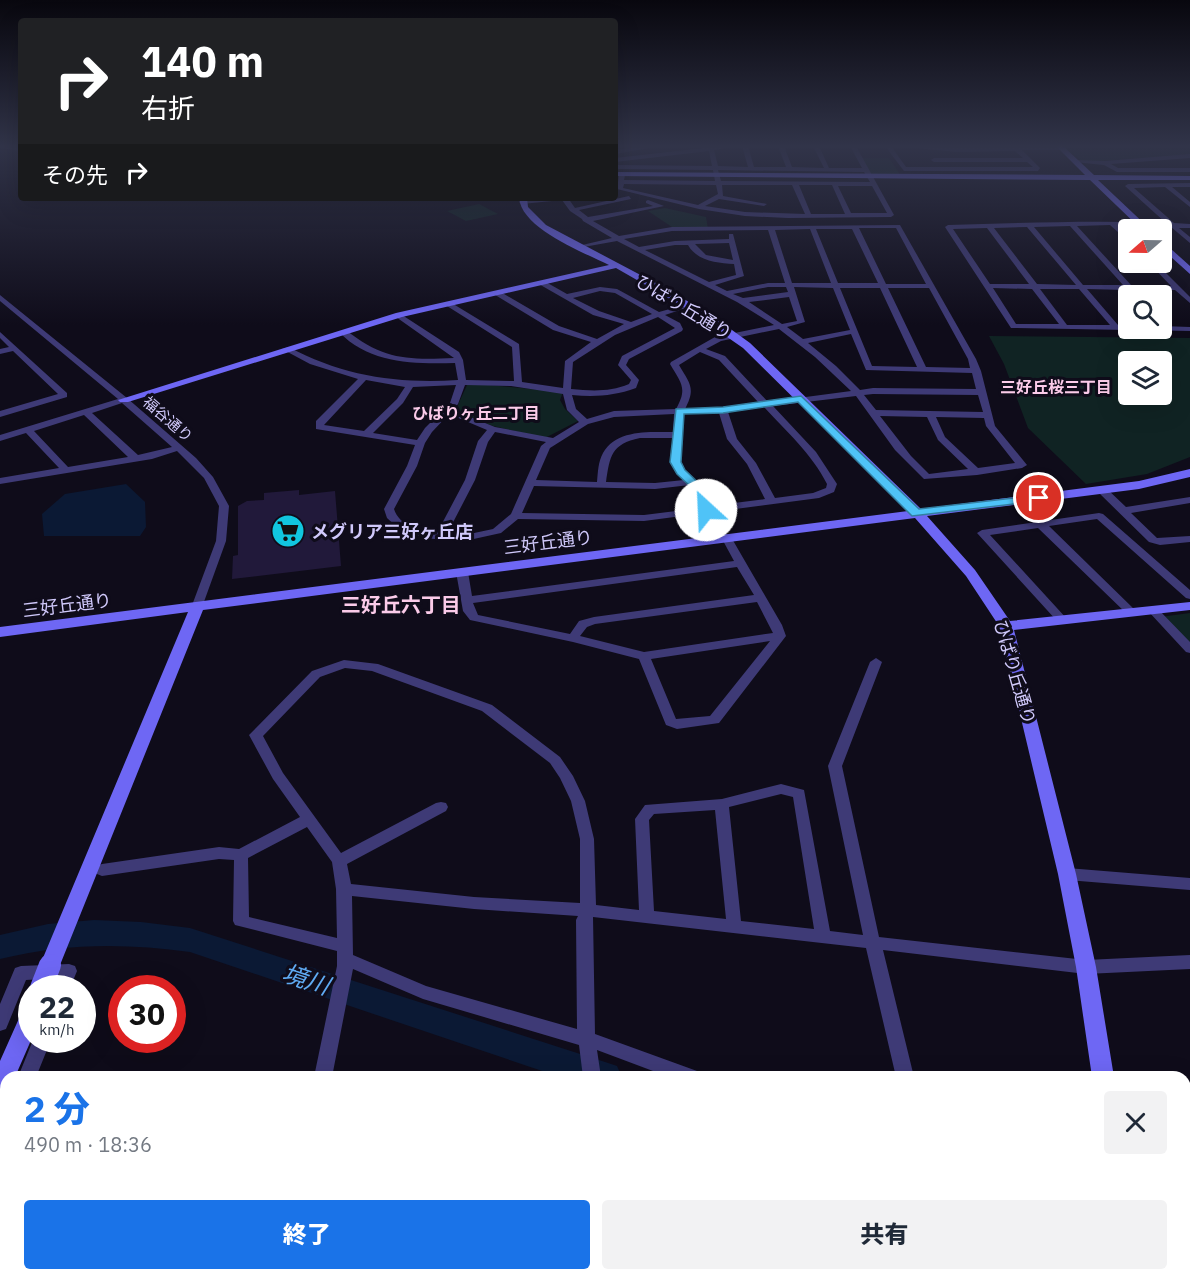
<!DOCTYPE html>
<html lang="ja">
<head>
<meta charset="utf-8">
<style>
	body { margin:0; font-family:"IBM Plex Sans","Noto Sans JP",sans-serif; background:#f2f2f3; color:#1f2937; height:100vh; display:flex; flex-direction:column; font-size:22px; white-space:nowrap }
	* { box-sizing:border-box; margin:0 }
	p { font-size:20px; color:#747a83 }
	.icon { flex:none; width:33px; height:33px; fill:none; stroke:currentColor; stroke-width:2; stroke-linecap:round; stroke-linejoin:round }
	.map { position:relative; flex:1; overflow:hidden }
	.details { position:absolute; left:0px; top:1071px; width:1191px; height:210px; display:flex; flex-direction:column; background:#fff; border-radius:18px 18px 0 0; box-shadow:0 6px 24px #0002 }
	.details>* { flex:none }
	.guide { position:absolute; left:18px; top:18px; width:600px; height:183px; border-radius:6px; box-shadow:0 6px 24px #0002; background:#202124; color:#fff; overflow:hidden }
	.needle { width:39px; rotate:250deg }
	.controls { position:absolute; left:1118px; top:219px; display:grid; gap:12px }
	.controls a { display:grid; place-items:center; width:54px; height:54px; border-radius:6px; background:#fff; box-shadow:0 6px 24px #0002; font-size:30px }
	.speed { position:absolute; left:18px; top:975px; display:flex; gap:12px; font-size:30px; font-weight:700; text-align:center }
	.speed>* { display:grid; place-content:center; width:78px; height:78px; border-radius:50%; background:#fff; box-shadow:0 6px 24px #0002; line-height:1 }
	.speed small { font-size:15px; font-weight:400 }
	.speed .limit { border:9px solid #d22; background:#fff; color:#111 }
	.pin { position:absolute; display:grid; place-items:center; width:51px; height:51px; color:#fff; margin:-26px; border:3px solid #fff; border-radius:50%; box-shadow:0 2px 6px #0007 }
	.me { position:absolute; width:66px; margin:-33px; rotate:335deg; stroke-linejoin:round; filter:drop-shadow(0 0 4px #0008) }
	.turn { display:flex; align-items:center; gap:21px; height:126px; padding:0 24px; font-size:27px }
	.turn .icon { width:78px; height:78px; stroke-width:2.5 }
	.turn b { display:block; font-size:42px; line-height:51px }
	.then { display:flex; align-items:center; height:57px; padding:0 24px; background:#0003; gap:12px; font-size:22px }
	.round { display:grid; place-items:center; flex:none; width:63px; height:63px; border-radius:6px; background:#f2f2f3 }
	.headline { display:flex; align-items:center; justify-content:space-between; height:102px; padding:0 24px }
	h1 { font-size:36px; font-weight:800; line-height:45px; color:#1a73e8 }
	.button { display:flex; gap:12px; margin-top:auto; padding:12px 24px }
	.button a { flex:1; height:69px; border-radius:6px; background:#1a73e8; color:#fff; font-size:24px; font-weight:800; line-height:69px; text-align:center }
	.button a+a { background:#f2f2f3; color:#1f2937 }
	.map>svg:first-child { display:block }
	.green { fill:#102323; fill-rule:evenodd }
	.water { fill:#0b1934 }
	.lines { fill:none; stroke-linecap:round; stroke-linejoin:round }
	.river { fill:#0b1934; fill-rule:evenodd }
	.building { fill:#21193a }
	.street { fill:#3e3a76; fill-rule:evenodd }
	.secondary { fill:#6e67f4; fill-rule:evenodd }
	.secondary-bridge { stroke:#6e67f4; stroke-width:22 }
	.route { fill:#4fc3f7; stroke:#337fa1; stroke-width:1.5 }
	.labels { text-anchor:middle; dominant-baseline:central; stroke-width:6; stroke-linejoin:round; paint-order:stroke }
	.far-street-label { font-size:15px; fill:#d0c9fb; stroke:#0f0c1a }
	.far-neighbourhood-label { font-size:16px; font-weight:bold; fill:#fbcbe9; stroke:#0f0c1a }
	.street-label { font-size:18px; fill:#d0c9fb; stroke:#0f0c1a }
	.poi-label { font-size:18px; font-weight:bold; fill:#d0c9fb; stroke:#0f0c1a; text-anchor:start }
	.neighbourhood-label { font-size:20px; font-weight:bold; fill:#fbcbe9; stroke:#0f0c1a }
	.near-water-label { font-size:24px; font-style:italic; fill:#5fabf3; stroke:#0f0c1a }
</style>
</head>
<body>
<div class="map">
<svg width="1190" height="1281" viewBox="0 0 1190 1281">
	<rect width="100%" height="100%" fill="#0f0c1a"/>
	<path class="green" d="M1062 146H1190V155L1083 162Z
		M861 158H889L901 176H871Z
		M479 204 498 214 466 221 447 211Z
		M665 208 706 217 708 229H675L648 211Z
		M989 336 1190 338V457L1147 474 1086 484 1028 428 1004 364ZM1128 362H1161V394H1128Z
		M468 383 563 392 560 400 565 409 578 421 545 438 493 426 455 411Z
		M1190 613V648L1160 617Z"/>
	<path class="water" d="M126 484 145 502 146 527 140 536H44L42 514 65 494Z"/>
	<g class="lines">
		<path class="river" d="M94 920 141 922 190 928 605 1062 617 1066 622 1077H560L190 952C125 943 64 943 0 959V935L48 924Z
			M1185 1157 1190 1158V1192L1185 1191Z"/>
	</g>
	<path class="building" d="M299 490V495L335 491 341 566 232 579 233 556 238 555V506L247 501 264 500V493Z"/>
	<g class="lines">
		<path class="street" d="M0 146 21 147V151L0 148Z
			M645 146H660L615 154V150Z
			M702 146H737L714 150 718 166 748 167 742 146H748L754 167H786L778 146H784L792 167 824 168 813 146H819L829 168H862L850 146H856L894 215 891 217 788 218 745 216 699 209 617 189 619 175 622 173 625 175 624 180 715 181 713 170 615 169V165L712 166 709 151 615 162V158L704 148ZM718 170 864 172 870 182 721 181ZM624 184 716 185 718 194 698 205 623 188ZM722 185H792L805 214 745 212 705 206 719 199 764 206 767 204 723 196ZM799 185H832L845 214H811ZM838 186H872L887 213H851Z
			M885 146H891L906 167H1033L1027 162H934L931 160 934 158H1023L1015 151 956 152 897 146 956 148 1061 146 1064 148 1061 150H1022L1040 168 1038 171H904Z
			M1190 154V158L1111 164 1118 168H1190V172H1117L1104 165 1074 162 1077 160 1105 161Z
			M1190 183V187H1172L1190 202V207L1165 187 1134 188 1174 223 1190 224V228H1179L1190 237V243L1171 227 1118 225 1128 235V241L1110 225 1077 226 1131 285 1171 286 1148 262H1155L1190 297V303L1175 290H1135L1140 296H1132L1127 290 1087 289 1118 325 1128 326V328H1132L1128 330 1011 328 945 227 948 225C1020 223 1093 220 1166 223L1125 186 1128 184ZM1070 226 1123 285H1083L1034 227ZM1027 227 1076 285 1037 284 994 228ZM987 228 1029 284H990L953 229ZM993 288 1032 289 1059 324H1016ZM1040 289H1079L1110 325H1067Z
			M629 196 631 199 579 210 588 217 653 206 646 203V201L648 200 664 206 593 221 619 236 672 227 900 225 976 359 981 371 995 426 1027 465 1022 468 977 475 924 479 895 450 856 396 773 406 816 452 837 484 834 492 819 498 644 521 518 519 501 533 460 542 426 538 399 529 387 518 384 509 407 466 415 445 316 429V421L358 379 310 364 282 349 289 347C342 376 398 384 458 380L455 363C413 364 370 364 339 332L346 330C383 360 408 360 454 358L396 317 395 315 399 313 459 352 463 360 466 380 514 381 512 347 447 306V302H450L519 344 522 382 563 388 565 361 591 342 553 330 492 293 499 291 559 326 597 339 624 324 593 315 537 283 544 281 567 294 600 287 617 289 659 312 688 304 692 306 665 315 680 323 683 329 682 331 629 359 626 365 639 380 636 388C614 396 595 397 572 395L576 409 587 419 614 411 676 409C688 388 681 383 670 364L671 362 715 337 774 325 737 302 617 241 578 248V246L612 238 583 221 582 219 570 211 562 200 522 204 519 202 545 198H568L575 208ZM859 228H896L926 284H886ZM810 229 831 283H792L775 230ZM816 229H852L878 283H838ZM768 230 785 283H768L727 291 715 285 744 276 733 234H729V239L675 241 639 247 624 239 672 231ZM729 243 733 260 706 255 695 244ZM675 245H688C697 261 717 263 734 264L736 275 709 282 645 250ZM768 287H786L788 292 743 298 733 294ZM794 287 833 288 850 330 803 339 787 327 805 322ZM840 288H880L917 367 872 366ZM888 288H929L968 359 970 368 926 367ZM600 291 615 293 652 314 631 322 599 311 573 298ZM789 297 797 321 782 324 749 302ZM658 317 675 328 622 356 618 365 631 380 629 384C610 392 592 391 571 389L573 362 615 335ZM779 329 815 357 851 391 768 402 725 356 706 349 721 341ZM851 334 866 370 972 373 976 389 873 388 860 390 836 366 808 343ZM700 352 719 360 759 403 723 407 685 409C696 388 690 384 679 365ZM366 380 405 387 397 399 364 431 324 425ZM456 385 450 403 425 428 417 440 373 433 403 403 413 387ZM465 385 511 386 563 394 567 410 579 422 553 438 495 427 453 410 458 404ZM873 394 978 395 983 412 876 410 864 395ZM764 407C786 431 812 454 827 484L826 488 813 493 775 498 756 463 737 439 728 412ZM719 413 727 439 747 464 765 499 710 506 704 489 685 470 681 461 683 414ZM449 414 487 430 478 441 465 480 437 533C421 531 399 526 394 509L417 466 425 443 432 432ZM674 414 673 432C650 432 616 429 603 453 598 462 598 472 597 482L536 480 550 448 588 424 614 417ZM880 416 927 417 938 440 968 469 929 474 911 456ZM936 417 984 418 986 426 1015 463 978 468 945 437ZM495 432 546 442 541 446 511 514 493 529 460 536 447 534 475 480 488 442ZM640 438H673C672 456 671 466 684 480L655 483 606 482C610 456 611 444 640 438ZM690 485 694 490 700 508 644 515 522 513 534 486 655 489Z
			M0 295 127 398 196 458 213 477 229 506 226 541 201 610 197 611 191 608 216 541 219 506 204 478 177 451 152 459 0 484V478L59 468 26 433 0 441V435L118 399 0 301ZM122 403 172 447 138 455 92 413ZM84 415 128 457 68 467 34 431Z
			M1161 326 1190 327V331L1137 330 1133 328H1161Z
			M0 332 67 393V397L0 417V411L58 394 13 351 0 354V349L9 347 0 338Z
			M1102 487 1106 488 1126 507 1190 497V503L1131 513 1157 538 1190 536V542L1160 545 1149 542 1098 492V488Z
			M1099 513 1103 514 1190 590V599L1186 598 1097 519 1049 526 1135 610 1137 612 1135 614H1127L1038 528 990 535 1067 619 1065 621H1057L977 533 982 530Z
			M726 534 731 537 782 625 786 636 719 723 677 729 666 725 639 659 573 642 470 620 463 611 456 572 458 570H466L468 572 472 596 734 561 721 537ZM737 567 754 595 594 617 579 621 570 634 478 615 473 603ZM757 602 773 633 644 652 580 636 587 627 595 624ZM770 641 710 716 676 719 651 659Z
			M1153 607 1157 608 1190 642V653L1186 652 1149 612 1147 610Z
			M876 658 882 662 842 766 879 937 1086 960 1190 955V969L1086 974 883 950 914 1077H896L866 948 593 917 595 1034 697 1071 700 1077H669L597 1050 601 1077H583L579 1045 423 999 353 969 332 1077H314L337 966V951L235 925 233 921 234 860 219 859 102 876 97 874 94 870 97 866 102 864 219 847 239 849 300 817 273 779 249 735 312 671 344 660 378 664 492 705 560 757 573 776 585 801 594 839 596 905 639 910 635 819 645 805 722 799 781 784 804 790 830 931 863 935 828 766 870 662ZM345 668 372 671 482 711 550 763 560 778 571 801 580 839V903L474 897 351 884 347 864 446 811 448 807 446 803 441 802 436 803 341 853 283 773 263 736 320 677ZM781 794 793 797 814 929 741 921 729 807ZM715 810 726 919 654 911 649 820 654 814ZM307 827 332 862 336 889 337 938 249 917 248 858ZM352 896 474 909 578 916 576 920 577 1029 426 986 353 955Z
			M1067 868 1190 878V890L1067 880 1062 878 1059 874 1062 870Z
			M69 964 75 966 77 971 70 988H54L58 978 26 980 6 1029 0 1031V1004L15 968 21 966Z
			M33 1040H51L36 1077H18Z
			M6 1121V1152L0 1154V1124Z
			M1185 1133 1190 1134V1152L1185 1151Z
			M1185 1196H1190V1216H1185Z
			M0 1213H6V1233H0Z
			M273 1275H293L292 1281H272Z
			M598 1275H618V1281H598Z"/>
		<path class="secondary" d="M1056 146H1063L1094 175 1190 176V180H1098L1151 230H1142L1090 180 615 176V172L1085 175Z
			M519 198H527L528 207 546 225 667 289 714 317 750 343 921 509 1139 481 1190 469V477L1139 489 927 516 975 570 1010 621 1190 602V610L1014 630 1076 874 1096 967 1114 1077H1092L1076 967 1058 874 999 626 966 576 915 518 203 610 60 965 57 971 50 973 43 971 40 965 188 612 0 637V627L908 511 743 348 684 307 616 268 402 317 128 402H120L118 400 396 313 609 265C583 252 522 229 519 198Z
			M1161 240 1190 266V274L1161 248Z
			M32 1002V1038L15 1077H6V1095L0 1097V1061L25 1005Z
			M1130 1275H1156L1158 1281H1132Z"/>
		<path class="secondary-bridge" d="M41 988 50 965"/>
	</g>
	<linearGradient id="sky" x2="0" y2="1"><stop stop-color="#08070e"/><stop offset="0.45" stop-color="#313449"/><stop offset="1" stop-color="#313449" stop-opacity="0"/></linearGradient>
	<rect width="1190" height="325" fill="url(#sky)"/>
	<path class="route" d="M801 396 919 509 1039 495 1044 498 1039 501 912 516 798 402 723 413 684 414 681 462 685 470 705 489 712 510 702 513 694 490 677 474 670 462 676 409 723 407Z"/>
	<defs>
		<g id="supermarket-disc" transform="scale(1.725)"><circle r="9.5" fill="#11c6df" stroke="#0f0c1a"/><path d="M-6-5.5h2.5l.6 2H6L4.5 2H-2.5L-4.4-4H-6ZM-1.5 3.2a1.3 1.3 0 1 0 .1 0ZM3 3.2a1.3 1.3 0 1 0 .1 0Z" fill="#111"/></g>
	</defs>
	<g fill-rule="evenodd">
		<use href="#supermarket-disc" x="288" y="531"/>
	</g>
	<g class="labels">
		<g class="far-street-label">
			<text transform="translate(168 419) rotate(41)">福谷通り</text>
		</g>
		<g class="far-neighbourhood-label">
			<text x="1056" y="387">三好丘桜三丁目</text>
			<text x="476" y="413">ひばりヶ丘二丁目</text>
		</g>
		<g class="street-label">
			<text transform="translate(684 307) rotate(31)">ひばり丘通り</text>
			<text transform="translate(548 542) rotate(-7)">三好丘通り</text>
			<text transform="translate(67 605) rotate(-7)">三好丘通り</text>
			<text transform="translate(1015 672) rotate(74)">ひばり丘通り</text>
		</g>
		<g class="poi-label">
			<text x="311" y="531">メグリア三好ヶ丘店</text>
		</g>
		<g class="neighbourhood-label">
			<text x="401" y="604">三好丘六丁目</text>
		</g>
		<g class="near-water-label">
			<text transform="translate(306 979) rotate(18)">境川</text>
		</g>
	</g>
</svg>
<div class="controls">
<a><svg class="needle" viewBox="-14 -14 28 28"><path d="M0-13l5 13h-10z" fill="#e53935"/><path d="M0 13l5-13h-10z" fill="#747a83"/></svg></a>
<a><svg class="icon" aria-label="search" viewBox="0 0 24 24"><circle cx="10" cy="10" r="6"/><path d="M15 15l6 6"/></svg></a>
<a><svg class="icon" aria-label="layers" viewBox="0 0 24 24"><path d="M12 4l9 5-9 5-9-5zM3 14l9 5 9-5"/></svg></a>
</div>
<div class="speed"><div>22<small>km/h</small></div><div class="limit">30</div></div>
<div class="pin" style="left:1039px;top:498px;background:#d93025"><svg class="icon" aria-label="arrive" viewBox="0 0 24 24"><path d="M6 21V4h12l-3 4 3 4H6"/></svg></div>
<svg class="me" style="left:706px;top:510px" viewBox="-20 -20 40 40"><circle r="19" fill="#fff"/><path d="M0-13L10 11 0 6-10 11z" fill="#4fc3f7"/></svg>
<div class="guide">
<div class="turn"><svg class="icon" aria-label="right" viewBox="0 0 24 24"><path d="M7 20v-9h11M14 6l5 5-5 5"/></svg><div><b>140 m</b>右折</div></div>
<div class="then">その先<svg class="icon" aria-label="right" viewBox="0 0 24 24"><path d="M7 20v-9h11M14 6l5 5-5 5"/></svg></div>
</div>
<section class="details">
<div class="headline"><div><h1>2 分</h1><p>490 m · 18:36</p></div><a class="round"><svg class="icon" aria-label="close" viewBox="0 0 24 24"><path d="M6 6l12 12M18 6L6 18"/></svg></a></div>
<div class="button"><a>終了</a><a>共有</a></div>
</section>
</div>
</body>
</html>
